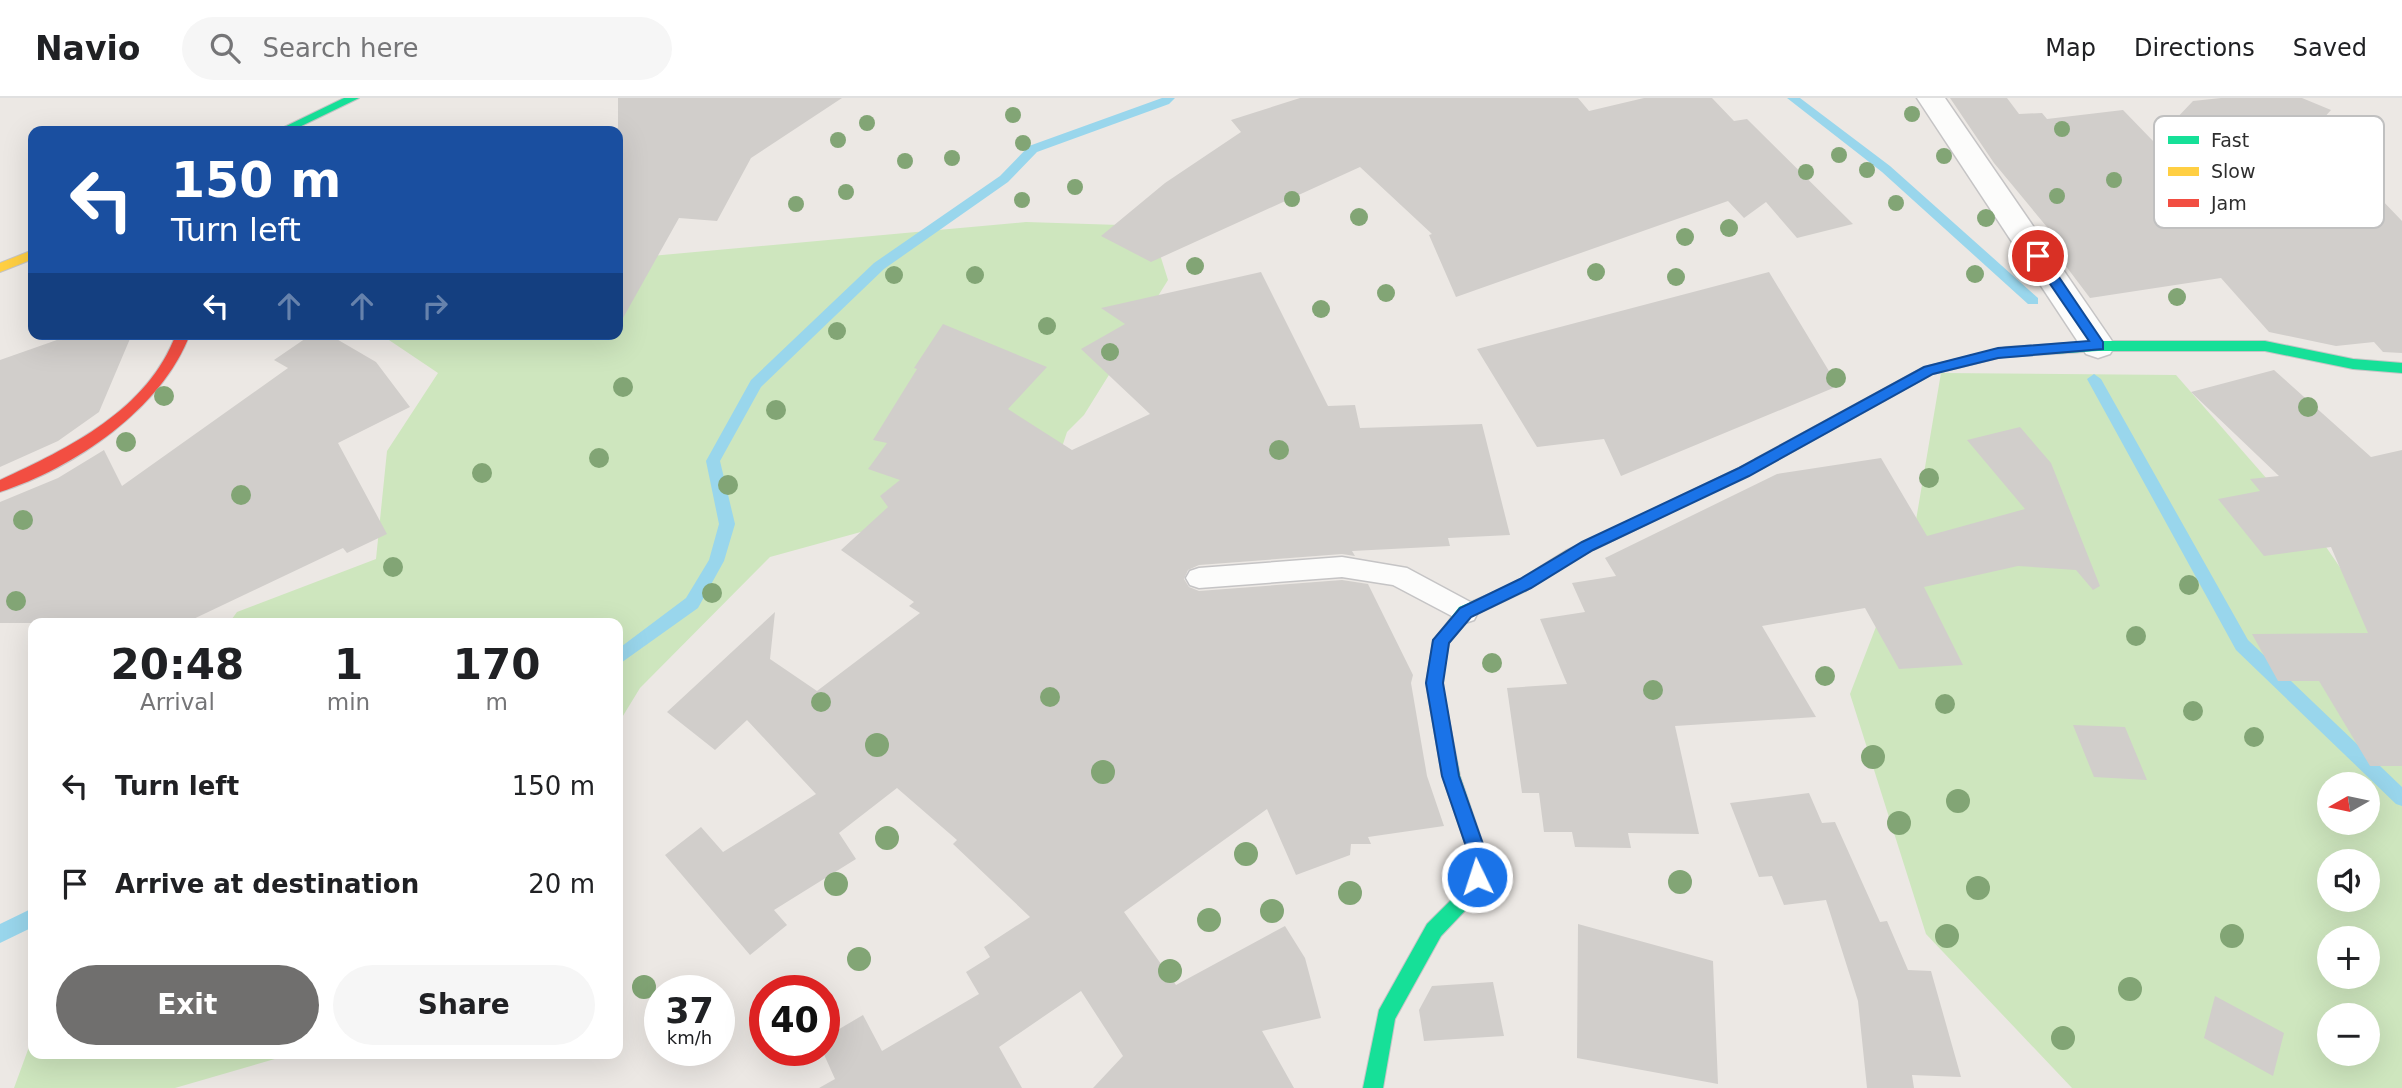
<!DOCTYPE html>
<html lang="en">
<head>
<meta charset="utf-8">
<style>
	body { margin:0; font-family:"DejaVu Sans",sans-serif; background:#f6f6f6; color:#202124; height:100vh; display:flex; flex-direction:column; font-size:26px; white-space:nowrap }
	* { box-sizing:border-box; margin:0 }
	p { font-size:23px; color:#757577 }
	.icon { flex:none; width:38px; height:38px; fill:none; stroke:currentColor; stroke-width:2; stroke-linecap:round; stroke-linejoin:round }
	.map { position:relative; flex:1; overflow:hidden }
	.details { position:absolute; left:28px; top:520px; width:595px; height:441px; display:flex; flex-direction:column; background:#fff; border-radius:14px; box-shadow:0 7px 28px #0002 }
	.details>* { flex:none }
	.top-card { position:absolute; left:28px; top:28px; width:595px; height:214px; border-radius:14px; box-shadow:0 7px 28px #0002; background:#1a4fa0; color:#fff; overflow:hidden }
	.needle { width:46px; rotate:261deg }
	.controls { position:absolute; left:2317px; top:674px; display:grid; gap:14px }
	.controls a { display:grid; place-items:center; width:63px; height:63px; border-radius:50%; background:#fff; box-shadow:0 7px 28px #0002; font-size:35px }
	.speed { position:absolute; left:644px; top:877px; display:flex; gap:14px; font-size:35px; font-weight:700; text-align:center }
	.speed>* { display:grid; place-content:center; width:91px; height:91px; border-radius:50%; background:#fff; box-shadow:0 7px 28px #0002; line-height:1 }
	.speed small { font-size:18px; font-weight:400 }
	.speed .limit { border:10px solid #d22; background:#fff; color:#111 }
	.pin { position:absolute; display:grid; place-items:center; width:60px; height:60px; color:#fff; margin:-30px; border:4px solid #fff; border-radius:50%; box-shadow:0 2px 7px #0007 }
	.me { position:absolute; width:77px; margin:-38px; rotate:356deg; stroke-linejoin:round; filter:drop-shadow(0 0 5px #0008) }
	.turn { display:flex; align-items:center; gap:24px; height:147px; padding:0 28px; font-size:32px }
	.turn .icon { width:91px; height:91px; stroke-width:2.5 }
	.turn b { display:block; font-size:49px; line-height:60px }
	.lanes { display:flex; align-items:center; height:66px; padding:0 28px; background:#0003; justify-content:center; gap:35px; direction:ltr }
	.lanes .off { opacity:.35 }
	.eta { display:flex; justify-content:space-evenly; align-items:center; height:119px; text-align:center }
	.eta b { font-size:42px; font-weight:800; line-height:49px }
	.button { display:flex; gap:14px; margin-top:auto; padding:14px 28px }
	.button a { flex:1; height:80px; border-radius:42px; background:#706f6e; color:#fff; font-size:28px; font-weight:800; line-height:80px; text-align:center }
	.button a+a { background:#f6f6f6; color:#202124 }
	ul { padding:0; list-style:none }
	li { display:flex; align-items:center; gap:21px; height:98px; padding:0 28px }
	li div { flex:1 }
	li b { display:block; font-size:26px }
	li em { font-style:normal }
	header { display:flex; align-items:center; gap:42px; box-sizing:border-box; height:98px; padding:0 35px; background:#fff; border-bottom:2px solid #e0e0e0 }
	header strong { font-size:33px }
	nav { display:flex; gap:38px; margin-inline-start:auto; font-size:24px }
	.search { width:490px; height:63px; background:#f6f6f6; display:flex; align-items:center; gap:18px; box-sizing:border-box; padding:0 24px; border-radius:38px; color:#757577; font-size:26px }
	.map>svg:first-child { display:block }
	.green { fill:#cee6be; fill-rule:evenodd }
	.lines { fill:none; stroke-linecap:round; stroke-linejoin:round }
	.stream { fill:#99d6ec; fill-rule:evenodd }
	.building { fill:#d1cecb }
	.lane-casing { stroke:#c5c4c5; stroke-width:3 }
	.street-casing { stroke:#c5c4c5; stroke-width:3 }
	.fast-casing { stroke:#c5c4c5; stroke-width:2 }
	.slow-casing { stroke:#c5c4c5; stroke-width:2 }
	.jam-casing { stroke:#c5c4c5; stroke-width:2 }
	.lane { fill:#fcfcfb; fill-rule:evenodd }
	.street { fill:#fcfcfb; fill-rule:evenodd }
	.fast { fill:#16e098; fill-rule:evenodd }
	.slow { fill:#ffcf43; fill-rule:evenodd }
	.jam { fill:#f24e42; fill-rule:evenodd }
	.tree { fill:#82a575 }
	.route { fill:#1a73e8; stroke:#114b97; stroke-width:2 }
	.key { fill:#fff; stroke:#c0c0c0; stroke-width:2 }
	.key-label { font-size:19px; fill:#2e2e2e }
</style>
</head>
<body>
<header>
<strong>Navio</strong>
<div class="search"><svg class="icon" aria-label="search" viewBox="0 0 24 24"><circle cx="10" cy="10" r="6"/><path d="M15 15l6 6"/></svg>Search here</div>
<nav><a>Map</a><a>Directions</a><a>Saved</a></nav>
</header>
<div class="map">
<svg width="2402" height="990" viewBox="0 0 2402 990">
	<rect width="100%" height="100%" fill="#ece8e4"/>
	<path class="green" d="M1026 124 1151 128 1168 182 1084 317 1067 334 1059 358 1017 391 770 459 640 590 618 626V525H229L237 514 376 461 387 353 438 275 380 236H618V161Z
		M1941 275 2176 277 2324 446 2402 560V990H2072L1926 836 1850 596 1915 428ZM2329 686H2368V724H2329ZM2329 763H2368V802H2329ZM2329 840H2368V878H2329ZM2329 917H2368V956H2329Z
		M33 938V956H292L175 990H14Z"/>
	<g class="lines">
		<path class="stream" d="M1162 0H1175L1169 6 1037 54 1008 84 884 171 761 289 720 363 735 426 724 463 698 510 618 567V551L686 500 709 462 719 426 706 363 751 282 874 165 1000 78 1029 48Z
			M1787 0H1800L1890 68 2038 200V206H2028L1882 74Z
			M2094 276 2101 281 2248 542 2402 689V708L2396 706 2236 552 2087 281Z
			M33 810V829L0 845V826Z"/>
	</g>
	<path class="building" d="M618 0H842L751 60 717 123 679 120 618 229Z
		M1300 0H1578L1589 13 1644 0H1712L1734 23 1747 21 1853 126 1797 140 1766 104 1744 120 1728 103 1456 199 1429 137 1432 136 1360 69 1151 164 1101 138 1165 85 1241 34 1231 22Z
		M1950 0H2007L2019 16 2042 15 2047 21 2123 12 2154 44 2193 3 2221 0H2302L2331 12 2289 59 2333 51 2402 123V255L2383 254 2374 244 2336 248 2269 234 2221 180 2090 200 2050 147 2061 146 1994 65Z
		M1261 174 1328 308 1355 307 1360 330 1482 326 1510 437 1448 440 1450 448 1352 453 1355 458 1342 456 1199 467 1188 472 1184 481 1189 489 1199 493 1342 482 1368 486 1413 577 1411 585 1427 678 1444 728 1368 739 1371 746H1351L1350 757 1296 777 1267 711 1124 814 1176 887 1285 828 1305 860 1321 920 1262 933 1294 990H1093L1123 958 1081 893 999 949 1022 990H819L835 981 822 952H824V940L863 917 882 953 979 896 966 874 990 859 984 849 1030 819 953 746 957 742 897 690 839 735 856 761 774 812 787 827 750 857 665 757 701 729 723 754 816 696 747 622 715 652 667 614 775 514 770 561 817 593 920 515 909 508 914 504 841 452 888 409 880 398 900 382 868 371 887 345 873 342 917 271 914 270 943 226 1047 269 1008 311 1072 352 1150 316 1081 251 1125 226 1101 210Z
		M1769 174 1838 288 1621 378 1604 341 1537 349 1477 251Z
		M74 236H132L99 314 58 343 0 369V262Z
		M312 236H328L376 264 410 309 338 345 387 436 347 455 343 450 185 525H0V404L58 380 104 352 122 388 288 270 274 262Z
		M2274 272 2371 359 2402 352V668H2370L2319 583H2278L2252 536 2368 535 2331 449 2264 458 2218 401 2260 393 2250 381 2279 378 2191 294Z
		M2020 329 2051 365 2100 488 2093 492 2076 472 2018 468 1924 489 1963 567 1899 571 1865 510 1762 528 1816 619 1675 628 1699 736 1628 735 1631 750 1575 749 1572 734H1544L1539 695H1522L1507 590 1567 586 1540 521 1585 514 1572 485 1616 478 1605 460 1777 376 1881 360 1927 438 2025 411 1967 342Z
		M2073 627 2125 629 2147 682 2094 679Z
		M1809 695 1822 725 1835 724 1880 824 1887 823 1908 872 1931 873 1961 979 1912 977 1914 990H1867L1858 903 1826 802 1784 807 1772 778 1759 779 1730 705Z
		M1578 826 1713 863 1718 986 1577 960Z
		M1493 884 1504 938 1424 943 1419 912 1432 888Z
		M2215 898 2284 935 2273 978 2204 940Z"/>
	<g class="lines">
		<g class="lane-casing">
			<path id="lane" d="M1342 459 1407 470 1474 506 1478 514 1474 522 1465 525 1393 487 1342 479 1199 490 1190 487 1186 480 1190 473 1199 470Z"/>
		</g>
		<g class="street-casing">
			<path id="street" d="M1917 0H1945L2110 240 2115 248 2110 256 2098 260 2086 256Z"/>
		</g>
		<g class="fast-casing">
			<path id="fast" d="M344 0H359L291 33H276Z
				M2098 243H2265L2353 261 2402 265V275L2353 271 2265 253H2098L2006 259 1999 254 2006 249Z
				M1520 483 1526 485 1528 489 1526 493 1471 519 1449 545 1442 585 1460 678 1490 766 1478 799 1441 838 1395 921 1383 990H1363L1379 912 1427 826 1465 788 1472 766 1442 678 1426 585 1433 543 1459 509Z"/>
		</g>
		<g class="slow-casing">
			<path id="slow" d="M33 152V161L0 174V165Z
				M1760 360 1767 365 1765 369 1575 461 1526 493H1514L1512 489 1514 485 1565 453Z"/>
		</g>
		<g class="jam-casing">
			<path id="jam" d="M176 236H190C162 311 74 370 0 394V382C69 350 148 312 176 236Z
				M2006 249 2013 254 2011 257 1933 276 1765 369H1755L1753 365 1755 361 1924 269Z"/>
		</g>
		<use href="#lane" class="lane"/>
		<use href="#street" class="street"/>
		<use href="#fast" class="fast"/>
		<use href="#slow" class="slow"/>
		<use href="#jam" class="jam"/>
	</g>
	<g class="tree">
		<circle cx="1912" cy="16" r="8"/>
		<circle cx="1013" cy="17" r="8"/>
		<circle cx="867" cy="25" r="8"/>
		<circle cx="2062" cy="31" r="8"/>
		<circle cx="838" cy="42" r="8"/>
		<circle cx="1023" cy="45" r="8"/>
		<circle cx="1839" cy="57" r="8"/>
		<circle cx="1944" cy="58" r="8"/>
		<circle cx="952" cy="60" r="8"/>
		<circle cx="905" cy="63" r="8"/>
		<circle cx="1867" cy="72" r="8"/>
		<circle cx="1806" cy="74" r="8"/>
		<circle cx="2114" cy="82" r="8"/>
		<circle cx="1075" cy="89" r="8"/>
		<circle cx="846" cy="94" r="8"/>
		<circle cx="2057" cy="98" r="8"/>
		<circle cx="1292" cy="101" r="8"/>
		<circle cx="1022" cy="102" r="8"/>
		<circle cx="1896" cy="105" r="8"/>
		<circle cx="796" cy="106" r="8"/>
		<circle cx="1359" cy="119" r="9"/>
		<circle cx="1986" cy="120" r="9"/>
		<circle cx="1729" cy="130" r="9"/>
		<circle cx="1685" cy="139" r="9"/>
		<circle cx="1195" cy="168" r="9"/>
		<circle cx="1596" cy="174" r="9"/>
		<circle cx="1975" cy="176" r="9"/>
		<circle cx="894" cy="177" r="9"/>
		<circle cx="975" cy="177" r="9"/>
		<circle cx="1676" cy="179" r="9"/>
		<circle cx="1386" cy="195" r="9"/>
		<circle cx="2177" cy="199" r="9"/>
		<circle cx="1321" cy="211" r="9"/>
		<circle cx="1047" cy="228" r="9"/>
		<circle cx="837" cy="233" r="9"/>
		<circle cx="1110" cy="254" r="9"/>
		<circle cx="1836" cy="280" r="10"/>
		<circle cx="623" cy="289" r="10"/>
		<circle cx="164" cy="298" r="10"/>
		<circle cx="2308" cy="309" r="10"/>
		<circle cx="776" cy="312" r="10"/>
		<circle cx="126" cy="344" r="10"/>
		<circle cx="1279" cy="352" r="10"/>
		<circle cx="599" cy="360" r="10"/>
		<circle cx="482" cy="375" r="10"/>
		<circle cx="1929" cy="380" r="10"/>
		<circle cx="728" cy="387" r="10"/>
		<circle cx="241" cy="397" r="10"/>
		<circle cx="23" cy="422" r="10"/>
		<circle cx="393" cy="469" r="10"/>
		<circle cx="2189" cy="487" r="10"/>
		<circle cx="712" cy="495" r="10"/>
		<circle cx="16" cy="503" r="10"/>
		<circle cx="2136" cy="538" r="10"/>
		<circle cx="1492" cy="565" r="10"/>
		<circle cx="1825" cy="578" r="10"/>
		<circle cx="1653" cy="592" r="10"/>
		<circle cx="1050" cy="599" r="10"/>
		<circle cx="821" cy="604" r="10"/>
		<circle cx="1945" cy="606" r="10"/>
		<circle cx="2193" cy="613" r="10"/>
		<circle cx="2254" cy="639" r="10"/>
		<circle cx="877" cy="647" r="12"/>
		<circle cx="1873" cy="659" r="12"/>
		<circle cx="1103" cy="674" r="12"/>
		<circle cx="1958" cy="703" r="12"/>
		<circle cx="1899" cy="725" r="12"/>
		<circle cx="887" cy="740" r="12"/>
		<circle cx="1246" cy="756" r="12"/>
		<circle cx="1680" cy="784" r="12"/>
		<circle cx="836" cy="786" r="12"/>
		<circle cx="1978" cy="790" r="12"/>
		<circle cx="1350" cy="795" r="12"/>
		<circle cx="1272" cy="813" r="12"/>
		<circle cx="1209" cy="822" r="12"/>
		<circle cx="1947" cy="838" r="12"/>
		<circle cx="2232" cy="838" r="12"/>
		<circle cx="859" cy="861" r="12"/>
		<circle cx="1170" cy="873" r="12"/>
		<circle cx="644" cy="889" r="12"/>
		<circle cx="2130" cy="891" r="12"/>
		<circle cx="2063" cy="940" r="12"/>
	</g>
	<path class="route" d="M2038 153 2042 154 2103 244V251L1998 260 1933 276 1749 378 1593 452 1531 490 1471 519 1449 545 1443 585 1459 678 1490 766 1483 786 1477 788 1470 786 1468 779 1472 766 1442 678 1426 585 1433 542 1460 510 1520 481 1582 444 1739 370 1924 269 1998 250 2089 243 2031 158Z"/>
	<rect x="2154" y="18" width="230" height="112" rx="10" class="key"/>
	<rect x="2168" y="38" width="31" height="8" fill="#16e098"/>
	<rect x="2168" y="69" width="31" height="9" fill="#ffcf43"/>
	<rect x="2168" y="101" width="31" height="8" fill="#f24e42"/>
	<g class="key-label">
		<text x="2211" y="49">Fast</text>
		<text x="2211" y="80">Slow</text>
		<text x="2211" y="112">Jam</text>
	</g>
</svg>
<div class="controls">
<a><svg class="needle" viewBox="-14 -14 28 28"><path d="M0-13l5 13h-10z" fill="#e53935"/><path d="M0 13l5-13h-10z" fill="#757577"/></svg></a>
<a><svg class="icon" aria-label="sound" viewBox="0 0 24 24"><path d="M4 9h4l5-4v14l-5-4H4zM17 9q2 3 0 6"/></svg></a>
<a>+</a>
<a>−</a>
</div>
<div class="speed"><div>37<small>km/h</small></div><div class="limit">40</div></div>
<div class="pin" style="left:2038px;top:158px;background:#d93025"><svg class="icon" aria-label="arrive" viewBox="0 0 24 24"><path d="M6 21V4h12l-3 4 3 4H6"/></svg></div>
<svg class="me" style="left:1477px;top:779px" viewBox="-20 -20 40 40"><circle r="17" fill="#1a73e8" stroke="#fff" stroke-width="3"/><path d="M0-11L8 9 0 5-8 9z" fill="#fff"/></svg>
<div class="top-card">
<div class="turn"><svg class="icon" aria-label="left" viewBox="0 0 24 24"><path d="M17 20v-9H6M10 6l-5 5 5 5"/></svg><div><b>150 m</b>Turn left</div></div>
<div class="lanes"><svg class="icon" aria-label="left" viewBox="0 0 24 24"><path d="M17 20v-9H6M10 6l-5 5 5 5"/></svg><svg class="icon off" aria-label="ahead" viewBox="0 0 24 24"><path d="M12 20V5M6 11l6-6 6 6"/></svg><svg class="icon off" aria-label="ahead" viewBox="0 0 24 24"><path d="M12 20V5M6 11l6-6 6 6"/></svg><svg class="icon off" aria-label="right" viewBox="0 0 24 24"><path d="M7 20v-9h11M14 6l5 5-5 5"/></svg></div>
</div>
<section class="details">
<div class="eta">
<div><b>20:48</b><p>Arrival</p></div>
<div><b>1</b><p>min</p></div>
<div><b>170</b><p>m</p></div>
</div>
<ul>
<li><svg class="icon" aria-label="left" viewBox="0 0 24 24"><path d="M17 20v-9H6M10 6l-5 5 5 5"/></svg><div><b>Turn left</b></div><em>150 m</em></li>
<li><svg class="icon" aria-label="arrive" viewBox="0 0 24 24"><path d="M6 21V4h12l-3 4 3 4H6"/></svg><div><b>Arrive at destination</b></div><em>20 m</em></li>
</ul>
<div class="button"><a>Exit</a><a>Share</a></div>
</section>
</div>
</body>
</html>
